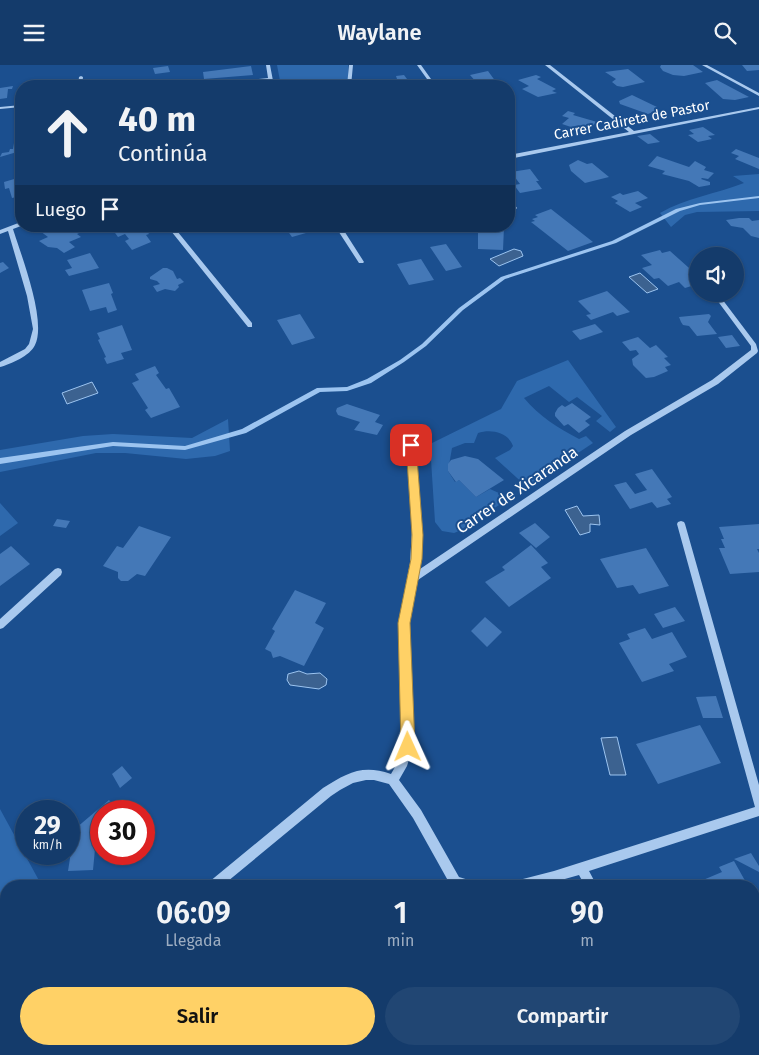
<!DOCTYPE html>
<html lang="es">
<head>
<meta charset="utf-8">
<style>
	body { margin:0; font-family:"Fira Sans",sans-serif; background:#214673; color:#f1f3f6; height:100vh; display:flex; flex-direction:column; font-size:19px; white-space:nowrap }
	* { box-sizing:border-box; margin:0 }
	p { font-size:16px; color:#9dadc1 }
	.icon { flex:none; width:28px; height:28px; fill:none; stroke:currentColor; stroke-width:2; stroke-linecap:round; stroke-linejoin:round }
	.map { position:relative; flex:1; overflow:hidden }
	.panel { position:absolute; left:0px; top:815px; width:760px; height:175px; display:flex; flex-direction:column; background:#143b6b; border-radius:20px 20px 0 0; box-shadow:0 1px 4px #0004,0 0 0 1px #33557e }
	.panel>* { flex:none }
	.top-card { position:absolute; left:15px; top:15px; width:500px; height:152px; border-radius:20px; box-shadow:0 1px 4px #0004,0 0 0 1px #33557e; background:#143b6b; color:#f1f3f6; overflow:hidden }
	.tools { position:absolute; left:689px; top:182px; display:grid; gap:10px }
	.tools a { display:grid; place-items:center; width:55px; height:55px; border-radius:50%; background:#143b6b; box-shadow:0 1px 4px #0004,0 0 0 1px #33557e; font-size:25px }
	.speed { position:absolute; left:15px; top:735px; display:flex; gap:10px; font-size:25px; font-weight:700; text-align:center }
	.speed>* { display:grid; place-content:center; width:65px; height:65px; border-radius:50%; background:#143b6b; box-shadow:0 1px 4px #0004,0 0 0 1px #33557e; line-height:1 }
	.speed small { font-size:12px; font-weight:400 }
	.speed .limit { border:8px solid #d22; background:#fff; color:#111 }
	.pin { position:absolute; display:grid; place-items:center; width:42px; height:42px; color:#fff; margin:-21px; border-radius:10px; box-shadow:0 2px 8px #0006 }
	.me { position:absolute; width:55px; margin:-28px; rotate:359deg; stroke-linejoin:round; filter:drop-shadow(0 0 4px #0008) }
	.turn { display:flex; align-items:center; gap:18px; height:105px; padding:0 20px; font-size:22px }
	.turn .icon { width:65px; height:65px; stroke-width:2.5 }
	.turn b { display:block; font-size:35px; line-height:42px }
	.then { display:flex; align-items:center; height:48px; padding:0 20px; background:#0003; gap:10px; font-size:19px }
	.eta { display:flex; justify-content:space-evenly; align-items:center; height:85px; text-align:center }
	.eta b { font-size:30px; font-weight:600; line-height:35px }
	.action { display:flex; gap:10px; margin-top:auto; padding:10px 20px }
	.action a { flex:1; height:58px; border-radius:30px; background:#ffd166; color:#111; font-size:20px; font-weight:600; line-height:58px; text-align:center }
	.action a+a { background:#214673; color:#f1f3f6 }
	header { display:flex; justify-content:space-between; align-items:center; height:65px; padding:0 20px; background:#143b6b; font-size:22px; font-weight:600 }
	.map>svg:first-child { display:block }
	.green { fill:#2e69ad }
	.water { fill:#3c6290; stroke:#9cc4f0 }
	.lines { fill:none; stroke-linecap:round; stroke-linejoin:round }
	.stream { fill:#9cc4f0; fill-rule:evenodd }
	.building { fill:#4478b7 }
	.minor { fill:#a9c9ee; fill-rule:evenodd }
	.route { fill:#ffd166; stroke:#a68842 }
	.labels { text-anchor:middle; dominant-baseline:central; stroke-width:4; stroke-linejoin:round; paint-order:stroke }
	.far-street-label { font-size:14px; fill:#fff; stroke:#1b4f8f }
	.street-label { font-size:16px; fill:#fff; stroke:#1b4f8f }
</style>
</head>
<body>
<header><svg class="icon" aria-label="menu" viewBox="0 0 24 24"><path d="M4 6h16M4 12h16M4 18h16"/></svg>Waylane<svg class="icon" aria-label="search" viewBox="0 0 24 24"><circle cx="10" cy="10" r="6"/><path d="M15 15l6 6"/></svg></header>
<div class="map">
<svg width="759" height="990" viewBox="0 0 759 990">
	<rect width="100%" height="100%" fill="#1b4f8f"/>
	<path class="green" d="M277 0H348V21H281Z
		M759 109V146L697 147 685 150 671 162 660 148C686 133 716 129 744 118L733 111Z
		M568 295 616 362 610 367 596 356 602 351 577 332 569 337 549 321 524 333C539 351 558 363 579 374L586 371 593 378 527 422 495 393 510 385 513 381C508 367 491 364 478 368L474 378H465L452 383 448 406 455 417 459 415 476 432 490 424 510 433 459 466 454 468 442 466 435 457 430 379 501 344 517 316Z
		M228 354 230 386 215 391 186 394 125 388H96L0 407V385L83 371 113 369 192 373Z
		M0 438 18 458 0 471Z
		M0 744 42 821H6V972L0 978Z"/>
	<path class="water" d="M514 184 521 186 523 191 499 201 490 194Z
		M640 208 658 224 647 228 629 212Z
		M92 317 98 328 67 339 62 328Z
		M577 441 583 451 599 450 600 460 590 459V467L580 470 565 445Z
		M299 606 307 609 320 608 327 614 326 620 319 624 290 620 287 615 288 609Z
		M617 672 626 710H610L601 673Z"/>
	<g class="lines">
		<path class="stream" d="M759 131V133L700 140 680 146 616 178 505 214 463 245 426 281 404 297 371 318 347 326 320 327 246 368 185 385 113 381 0 399V393L113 377 185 381 242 364 317 323 347 322 367 314 400 295 422 279 459 243 501 212 612 176 676 144 700 138Z"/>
	</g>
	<path class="building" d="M661 0H693L703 7 684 11 673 10 663 6 660 2Z
		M742 0H759V5L747 6Z
		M168 1 170 7 155 9 153 3Z
		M251 1 253 10 204 14 203 7Z
		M628 4 645 17 623 22 617 21 612 17 616 14 605 7Z
		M488 6 496 17 477 18 470 10Z
		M404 10 410 18 379 20 380 16 397 14 396 11Z
		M536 10 541 12 537 14 556 24 552 26 557 28 538 32 522 24 529 21 518 15Z
		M717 15 749 32 735 35 723 34 705 18Z
		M13 21 12 24H8L7 33 0 34V23Z
		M632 30 657 42 654 43 658 45 648 49 620 39 619 36Z
		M568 46 575 48 573 50 597 57 589 64 583 62 580 65 562 59 569 53 562 51Z
		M703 62 715 70 708 71 712 74 698 77 688 70 694 69 689 65Z
		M650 69 660 77 648 79 637 71Z
		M21 77V95L16 96 17 87 0 92 2 88 9 87 10 84H13L14 78Z
		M736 84 759 93V104L735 94 739 91 731 88Z
		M657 91 689 102 695 96 706 102 704 105 714 108 708 114 702 113 701 114 710 117V120L699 122 689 116 662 109 665 106 648 101Z
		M578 95 587 99 592 98 609 112 585 118 571 106 569 100Z
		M530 104 539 116H536L542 124 520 128 514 120 520 119 511 107Z
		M21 112V131L12 133 9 123 5 124 4 117Z
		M638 126 648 133 635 138 642 142 630 147 615 138 618 136 611 132 620 128 623 130Z
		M551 144 593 177 568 186 531 157 535 156 532 154 538 152 535 150Z
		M739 153H749L752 156 759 155V173L751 171 743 163 731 161 726 155Z
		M50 161H68L71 163 81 161 85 165 77 169 81 172 69 177 75 182 64 188 57 183 48 182 39 176 48 172 40 166Z
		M110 161H138L140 164 144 162 149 169 146 170 151 177 132 185 125 176 129 174 125 169 118 172Z
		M284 161H318L320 164 292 172Z
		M478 161 504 162 503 185 478 184Z
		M446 179 462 202 446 206 430 182Z
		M660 185 662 188 670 186 698 211V219L685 223 679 217 668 221 659 213 654 214 642 203 652 200 641 190Z
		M90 188 99 203 69 211 65 205 72 203 67 195Z
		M421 194 434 215 409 220 397 199Z
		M3 197 9 203 0 208V198Z
		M163 203H167L173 206 177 214 180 213 184 217 178 220 179 222 175 226 165 224 157 227 153 221 160 219 157 216 150 214V212Z
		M109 218 113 228 111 229 117 245 108 248 106 242 90 246 82 225Z
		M607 226 630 247 617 251 613 247 591 255 586 250 591 249 578 236Z
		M300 249 315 273 292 280 277 255Z
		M709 249 711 251 708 257 717 269 697 271 689 261 683 260 681 257 679 252Z
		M595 259 603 267 580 275 572 266Z
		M122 260 132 285 121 288 124 294 107 299 104 293 106 292 98 275 100 274 97 268Z
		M732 270 740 281 726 283 718 272Z
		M638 272 650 283 656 280 668 292 664 293 671 300 665 302 668 306 654 312 646 313 633 300 632 294 639 289 636 285 630 286 622 277Z
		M155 301 159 308 156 310 166 324 169 323 180 342 151 353 145 345 148 343 132 318 139 315 135 309Z
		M572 338 591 352 585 356 590 360 579 368 568 359 564 361 555 351V348L558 343 562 340 565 342Z
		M347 339 380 350 375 357 383 360 377 370 354 365 360 357 338 350 336 346 337 343Z
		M465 391 478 394 504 415 476 432 459 415 456 417 448 406V399L451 395Z
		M652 404 672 432 667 434 671 439 657 443 652 437 630 444 614 420 626 417 635 429 647 425 635 409Z
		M57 454 70 456 66 463 53 461Z
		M535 458 550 472 536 483 519 468Z
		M759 459V484H757L759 488V507L730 509 719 483H725L721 474H724L719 462Z
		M139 461 171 472 145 511 137 509 128 516H121L118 513V507L103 501 117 481 123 483Z
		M531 480 548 498 541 502 551 513 509 542 485 517 505 505 502 502Z
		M11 481 30 499 0 521V489Z
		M646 483 669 521 639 529 633 520 617 523 600 494Z
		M295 525 326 538 315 558 324 563 304 601 280 591 273 593 271 587 265 584 275 566 272 564Z
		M675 542 685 556 663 563 654 549Z
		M485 552 502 567 487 582 471 566Z
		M645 563 652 574 672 567 687 592 669 599 674 606 642 617 619 578 630 574 627 569Z
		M716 631 723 653H703L696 632Z
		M700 660 721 698 658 719 636 679Z
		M122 701 132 713 120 723 112 709Z
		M109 735 118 746H101V779L95 784 93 805 68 806 71 787 69 784V769Z
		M751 788 759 801V807L734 794Z
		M734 796 748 821H706L703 815 722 807 719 802Z
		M754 831 759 840V865L754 867Z
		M756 944 759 948V990H731L728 984H754V945Z
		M263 984H282L284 990H251Z"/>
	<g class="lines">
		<path class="minor" d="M266 0H270L274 21H270L269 15 215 21H202L204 20 268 13Z
			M349 0H353L351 21H347Z
			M417 0H421L436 21H432Z
			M545 0H550L634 66 759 42V44L509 94V90L629 67Z
			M702 0H707L759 28V31Z
			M81 11 83 12 82 21H78L79 12Z
			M21 40V42L0 44V42Z
			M509 134 511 135 517 143 516 144H512L509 140Z
			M21 157V161L13 164C21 190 47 256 35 280 30 291 11 299 0 302V297L25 284 29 279 33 264 27 231 8 166 0 169V165Z
			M167 161H173L252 258V262H248Z
			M335 161H341L364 197 363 198H359Z
			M717 229 719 230 756 279 758 286 757 288 718 319 631 370 415 517 409 558 413 682 407 701 399 715 421 745 459 812 475 817 477 821H451L413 753 389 719 374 715H366L353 718 340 725 331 731 222 821H207L209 817 323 723C347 708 362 699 391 709L399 695 403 682 399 558 410 498 412 465 407 380 408 378H414L415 380C418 422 425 465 417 506L625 366 712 315 751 285V281L714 231Z
			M681 456 684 457 685 459 759 720V751L589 806 597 821H585L579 810 540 821H513L515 817 519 815 554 806 755 742 677 459 678 457Z
			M58 503 61 504 62 507 61 510 3 563 0 564V554L55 504Z
			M14 984H30L27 990H11Z
			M528 984H541L543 990H530Z
			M678 984H691L693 990H680Z"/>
	</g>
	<path class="route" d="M411 376 416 380 423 470 422 494 410 558 415 682 413 686 408 688 403 686 401 682 398 558 411 494 412 470 406 380Z"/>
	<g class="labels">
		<g class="far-street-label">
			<text transform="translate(632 55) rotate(-11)">Carrer Cadireta de Pastor</text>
		</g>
		<g class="street-label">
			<text transform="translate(517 425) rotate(-34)">Carrer de Xicaranda</text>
		</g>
	</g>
</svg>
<div class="tools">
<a><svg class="icon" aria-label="sound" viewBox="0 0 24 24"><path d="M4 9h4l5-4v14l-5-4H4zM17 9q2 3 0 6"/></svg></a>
</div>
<div class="speed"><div>29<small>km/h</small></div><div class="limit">30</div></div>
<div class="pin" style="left:411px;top:380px;background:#d93025"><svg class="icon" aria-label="arrive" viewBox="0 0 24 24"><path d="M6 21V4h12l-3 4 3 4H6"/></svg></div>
<svg class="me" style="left:408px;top:682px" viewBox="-20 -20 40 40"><path d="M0-17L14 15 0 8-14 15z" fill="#ffd166" stroke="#fff" stroke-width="4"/></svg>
<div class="top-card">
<div class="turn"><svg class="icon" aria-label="ahead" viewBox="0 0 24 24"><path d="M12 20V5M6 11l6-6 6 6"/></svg><div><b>40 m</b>Continúa</div></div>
<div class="then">Luego<svg class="icon" aria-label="arrive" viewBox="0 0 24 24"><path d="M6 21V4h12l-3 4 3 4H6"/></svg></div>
</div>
<section class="panel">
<div class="eta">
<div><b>06:09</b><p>Llegada</p></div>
<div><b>1</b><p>min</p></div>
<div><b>90</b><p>m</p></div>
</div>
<div class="action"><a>Salir</a><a>Compartir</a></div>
</section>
</div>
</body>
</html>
